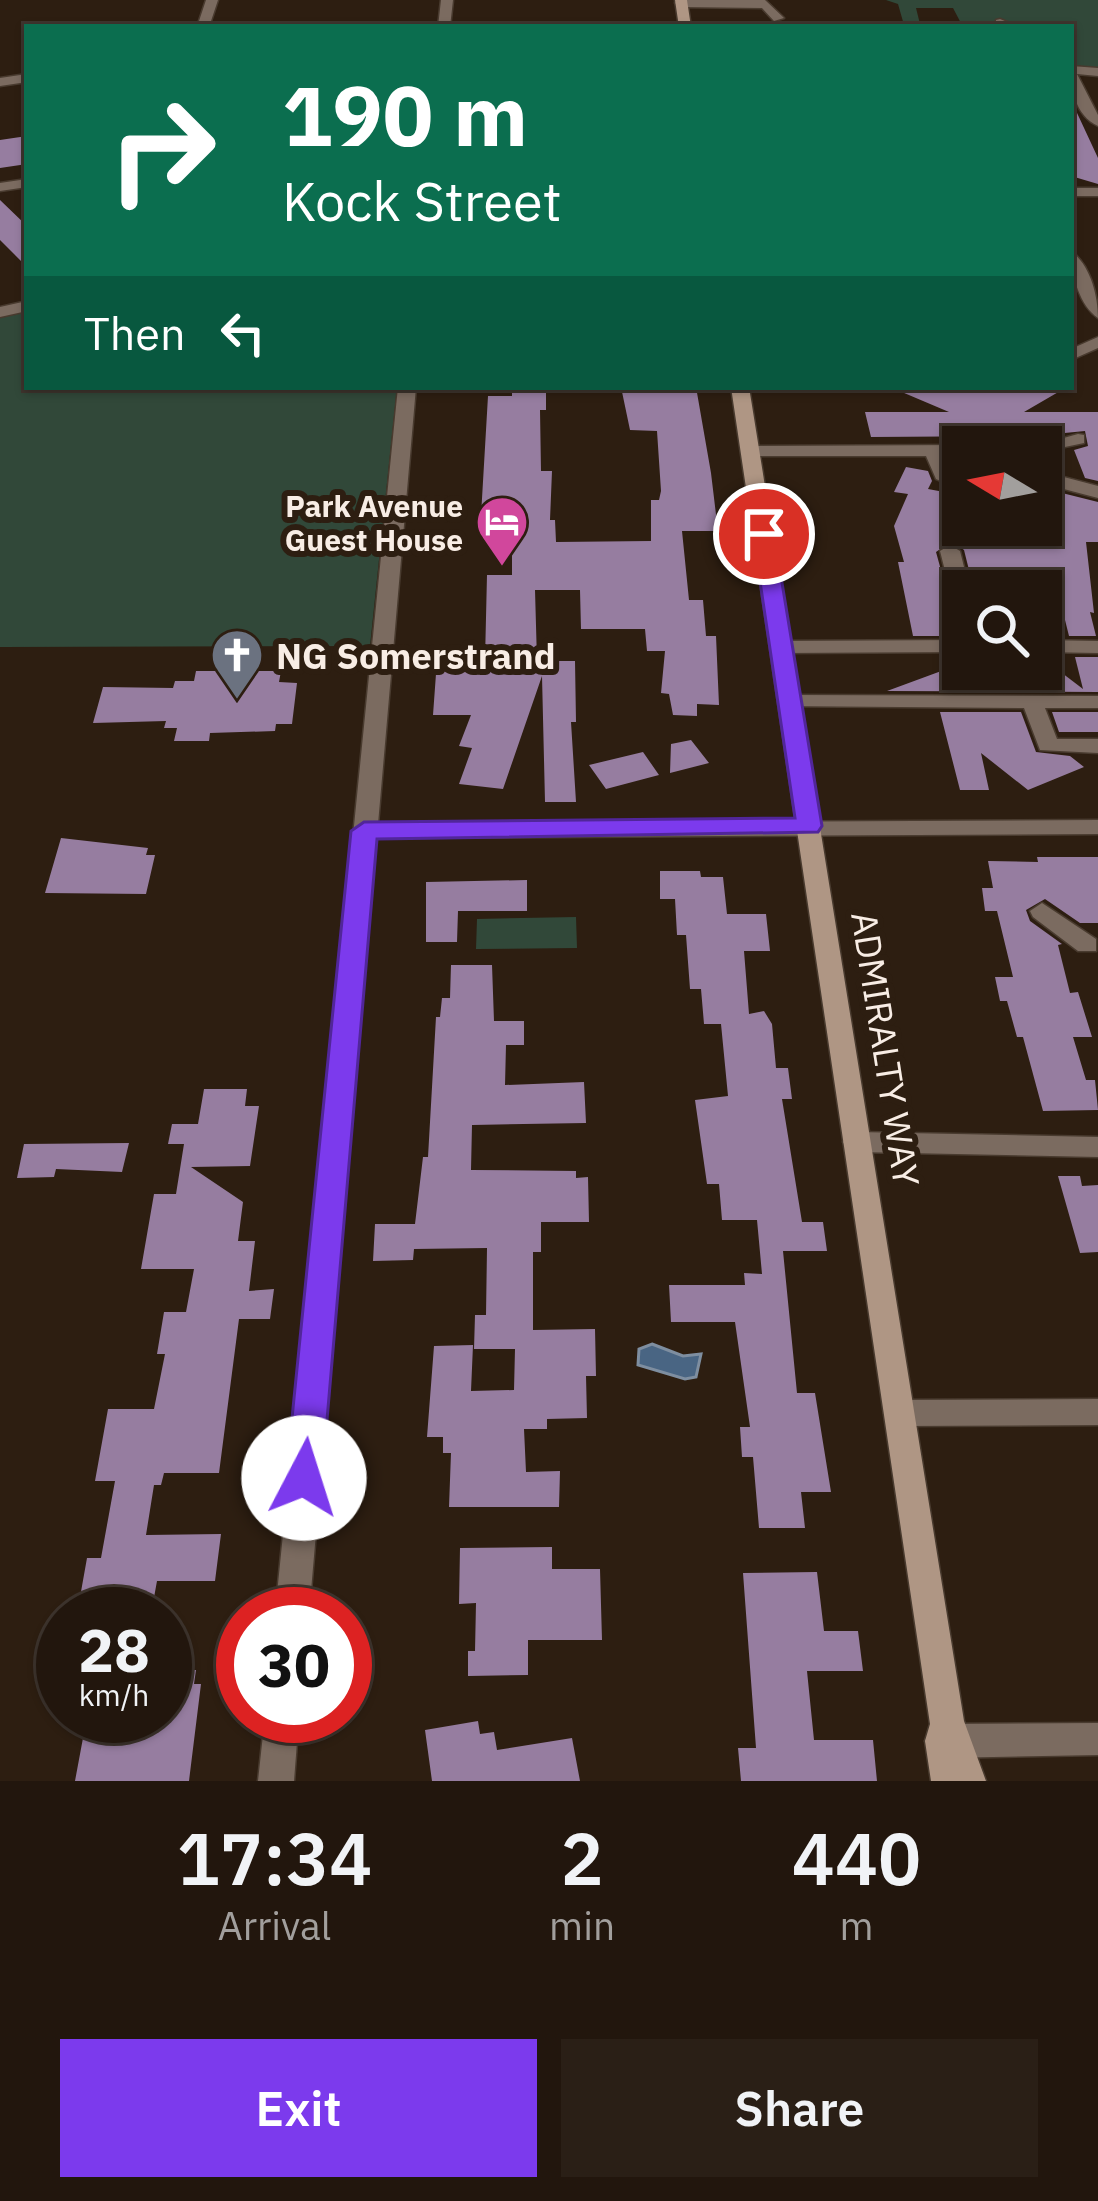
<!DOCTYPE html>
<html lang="en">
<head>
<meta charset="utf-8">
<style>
	body { margin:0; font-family:"IBM Plex Sans",sans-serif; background:#2a1f16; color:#f1f3f6; height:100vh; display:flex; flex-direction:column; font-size:45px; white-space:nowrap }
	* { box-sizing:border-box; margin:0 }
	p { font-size:39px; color:#a29f9d }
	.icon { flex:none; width:66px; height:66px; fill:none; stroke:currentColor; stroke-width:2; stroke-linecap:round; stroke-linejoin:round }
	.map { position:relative; height:1781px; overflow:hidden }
	.side { display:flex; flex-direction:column; background:#22160d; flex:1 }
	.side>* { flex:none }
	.guide { position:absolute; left:24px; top:24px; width:1050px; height:366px; border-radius:0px; box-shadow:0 3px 9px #0004,0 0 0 3px #3f352e; background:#0b6e4f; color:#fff; overflow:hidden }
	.needle { width:78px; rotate:280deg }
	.buttons { position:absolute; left:942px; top:426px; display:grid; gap:24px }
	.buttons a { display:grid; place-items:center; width:120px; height:120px; border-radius:0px; background:#22160d; box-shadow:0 3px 9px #0004,0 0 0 3px #3f352e; font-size:60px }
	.speed { position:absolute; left:36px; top:1587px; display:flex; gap:24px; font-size:60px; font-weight:700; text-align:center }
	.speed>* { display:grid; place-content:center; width:156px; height:156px; border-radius:50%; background:#22160d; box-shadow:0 3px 9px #0004,0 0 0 3px #3f352e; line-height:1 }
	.speed small { font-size:30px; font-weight:400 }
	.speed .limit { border:18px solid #d22; background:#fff; color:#111 }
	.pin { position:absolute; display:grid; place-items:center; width:102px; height:102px; color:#fff; margin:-51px; border:6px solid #fff; border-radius:50%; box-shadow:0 3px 12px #0007 }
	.me { position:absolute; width:132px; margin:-66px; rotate:5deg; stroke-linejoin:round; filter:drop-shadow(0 0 9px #0008) }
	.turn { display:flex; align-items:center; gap:42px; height:252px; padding:0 60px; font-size:54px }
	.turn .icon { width:156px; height:156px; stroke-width:2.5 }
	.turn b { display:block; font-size:84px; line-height:102px }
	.then { display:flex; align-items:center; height:114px; padding:0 60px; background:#0003; gap:24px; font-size:45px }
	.eta { display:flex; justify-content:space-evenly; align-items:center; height:204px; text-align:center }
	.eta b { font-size:72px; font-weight:600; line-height:84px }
	.cta { display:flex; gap:24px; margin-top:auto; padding:24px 60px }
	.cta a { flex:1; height:138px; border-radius:0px; background:#7c3aed; color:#fff; font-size:48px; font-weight:600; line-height:138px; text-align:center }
	.cta a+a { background:#2a1f16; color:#f1f3f6 }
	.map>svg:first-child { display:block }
	.green { fill:#314839 }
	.water { fill:#496583; stroke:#7e8ea0; stroke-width:3 }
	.building { fill:#967da0 }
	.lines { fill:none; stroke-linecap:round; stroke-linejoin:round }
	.street-casing { stroke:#493b2f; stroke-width:3 }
	.secondary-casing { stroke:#493b2f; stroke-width:3 }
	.street { fill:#7b6b60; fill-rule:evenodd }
	.secondary { fill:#af9684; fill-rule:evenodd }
	.route { fill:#7c3aed; stroke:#51269a; stroke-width:3 }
	.labels { text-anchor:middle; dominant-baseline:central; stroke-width:12; stroke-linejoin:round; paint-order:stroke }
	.far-poi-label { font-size:30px; font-weight:bold; fill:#f8ede5; stroke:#2d1e11; text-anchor:end }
	.poi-label { font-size:36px; font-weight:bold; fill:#f8ede5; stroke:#2d1e11; text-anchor:start }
	.street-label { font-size:36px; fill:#f8ede5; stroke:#2d1e11 }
</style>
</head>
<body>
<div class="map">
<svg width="1098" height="1781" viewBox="0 0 1098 1781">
	<rect width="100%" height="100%" fill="#2d1e11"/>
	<path class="green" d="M886 0H1098V69L1071 64V27H963L953 8H916L920 24 933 27H876L875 23 904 25 898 4Z
		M27 309V387H397L370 646 0 647V316Z
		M576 917 577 948 476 949 477 919Z"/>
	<path class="water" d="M652 1344 683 1356 701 1354 696 1377 685 1379 638 1365 639 1349Z"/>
	<path class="building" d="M1071 100 1098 158V184L1071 176Z
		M27 136V164L0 168V140Z
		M0 200 27 226V267L0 240Z
		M512 387H546V410H540L541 471H552L550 520H555L556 542 651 541V500H659L661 491 657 431 630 430 621 387H696L711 473 718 531H682L689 600H703L706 636H716L719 705 697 704V716L673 715 669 694 661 693 665 651H647L645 629H581L580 590H535L537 661H575L576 722H571L576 802H545L542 676 503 789 459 784 472 748 459 746 471 715H433L437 660H485L487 575H512V533H480L488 396H512Z
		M890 387H1067L1024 412H1098V481L1085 478 1074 450 1088 446 1085 431 1034 436 871 437 865 412H949Z
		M906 467 928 471 932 481 928 489 955 494 942 525H1052L1046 509 1050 490 1098 502V542H1086L1094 613 1090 612 1096 636H1069L1063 612 1051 608 1046 585 996 586 992 574H970L964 550 952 541 936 552 959 636H913L898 562H904L894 526 908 494 894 492Z
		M1041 657 1083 689 1075 657H1098V692L887 691 963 663V669H1041Z
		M196 671H281L279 682 297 683 292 724H276L275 731 210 733 209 741H174L177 728H164L166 721 93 723 103 687 173 688 175 681H194Z
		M940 712H1021L1036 752 1070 756 1084 767 1028 790 981 753 989 790H960Z
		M1052 712H1098V732H1059Z
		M691 740 709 763 670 773 671 744Z
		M643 752 659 775 606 789 589 765Z
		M61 838 148 848 146 855H155L146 894 45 893Z
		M1037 857H1098V923H1080L1045 899 1026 910 1030 921 1062 944 1058 945 1070 993 1078 992 1092 1037H1073L1086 1080H1095L1098 1110 1043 1111 1023 1037H1017L1007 1001H1000L995 977H1013L997 911H985L982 888H993L988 861 1038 862Z
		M660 871H700L701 877H723L727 914H766L770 951H744L749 1014 764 1011 772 1024 776 1068H788L792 1099H782L802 1222H823L827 1251H783L797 1393H815L831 1492H801L805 1528H759L753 1457H742L740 1427H750L735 1322H671L669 1285H745L744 1273 762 1274 757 1220H722L719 1184H707L695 1100 728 1096 721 1024H704L701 989H690L686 935H677L675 899H660Z
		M527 880V911H458L457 942H426V882Z
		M451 965H492L494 1021H524V1045H506L505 1085 584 1082 586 1123 472 1125 471 1170 576 1171V1178L588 1177 589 1222H541V1252H533V1330L595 1329 596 1376H586L587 1418 547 1419V1429H524L526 1472 560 1471 559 1507H449L451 1453H443V1437H427L434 1346 473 1345 471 1391 514 1390 515 1349H474L475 1315H486L487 1248 414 1249 413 1260 373 1261 375 1224H415L423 1157H428L436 1017H440L442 998H450Z
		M204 1089H247L245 1106H259L250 1166 191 1167 243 1202 238 1241H255L249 1291 274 1289 270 1319H239L219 1473H164L161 1485H154L146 1535 221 1534 215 1581H157L151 1614H77L87 1558H101L115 1481H95L108 1409H154L165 1354H157L164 1312H186L194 1269H141L154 1194H176L184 1144H168L172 1124H198Z
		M129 1143 122 1172 56 1169 54 1177 17 1178 24 1144Z
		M1058 1176H1080L1082 1186 1098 1185V1252L1080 1253Z
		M552 1547V1569H600L602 1640H528V1675L468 1676V1651H475L476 1603 459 1604 460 1548Z
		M817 1572 824 1631H858L863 1671H807L814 1740H873L877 1781H741L738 1748H756L743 1573Z
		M165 1670H196L194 1684H201L189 1781H75L83 1738H97L101 1716H165Z
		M478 1721 480 1734 494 1732 497 1750 572 1738 580 1781H432L425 1730Z"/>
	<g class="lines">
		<g class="street-casing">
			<path id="street" d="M206 0H218L209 27H197Z
				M441 0H453L450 27H438Z
				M678 0H765L784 18 774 21 762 8 681 7 675 3Z
				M1000 19 1019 27 996 26V20Z
				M1071 66 1098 68V76L1077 74 1098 115V126C1075 115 1071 90 1071 66Z
				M27 74V82L0 86V78Z
				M27 179V187L0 191V183Z
				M1071 188H1098V196H1071Z
				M1071 251C1090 265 1098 295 1098 318 1079 305 1071 274 1071 251Z
				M27 301V311L0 317V307Z
				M1098 337V348L1071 360V349Z
				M398 387H416L378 824 1098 820V834L376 838 309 1614H275Z
				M1078 434 1084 435V443L1041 452V447H1031Z
				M963 445 970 447H963V455L944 456 951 472 963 478V491L936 479 926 456H751L742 451 751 446Z
				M1041 471 1098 486V498L1041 483Z
				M950 545 960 551 970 591H963V608L953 602 940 551Z
				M963 640V652L781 653 771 647 781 641Z
				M1041 640 1098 641V653L1041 652Z
				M789 695 1098 696V708H1045L1057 739H1098V753L1040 750 1024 708 781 706 778 701Z
				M1042 903 1096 939V951H1078L1033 917 1030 911Z
				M857 1132 1098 1137V1157L857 1152 847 1149 843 1142 847 1135Z
				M1098 1399V1425L899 1426 888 1422 884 1413 888 1404 899 1400Z
				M265 1716H299L294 1781H258Z
				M1098 1723V1755L943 1758 931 1753 925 1741 931 1729 943 1724Z"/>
		</g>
		<g class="secondary-casing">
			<path id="secondary" d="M675 0H687L691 27H679Z
				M731 387H749L964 1721 986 1781H931L925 1741 930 1724Z"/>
		</g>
		<use href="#street" class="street"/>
		<use href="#secondary" class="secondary"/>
	</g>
	<path class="route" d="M764 527 774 534 822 826 818 832 377 839 322 1478 317 1489 304 1493 291 1489 286 1478 351 831 364 822 795 818 753 534Z"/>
	<defs>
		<g id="hotel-pin" transform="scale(2.7)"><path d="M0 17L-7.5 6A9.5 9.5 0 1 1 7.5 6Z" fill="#d1479c" stroke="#2d1e11"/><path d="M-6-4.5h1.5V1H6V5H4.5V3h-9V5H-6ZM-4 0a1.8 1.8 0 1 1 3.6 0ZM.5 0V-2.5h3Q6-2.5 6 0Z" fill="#fff"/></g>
		<g id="church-pin" transform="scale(2.7)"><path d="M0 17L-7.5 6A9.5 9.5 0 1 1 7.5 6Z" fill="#6b7280" stroke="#2d1e11"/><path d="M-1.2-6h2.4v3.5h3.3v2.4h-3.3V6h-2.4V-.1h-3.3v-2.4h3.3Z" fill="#fff"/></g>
	</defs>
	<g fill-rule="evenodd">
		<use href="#hotel-pin" x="502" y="522"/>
		<use href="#church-pin" x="237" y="655"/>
	</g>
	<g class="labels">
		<g class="far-poi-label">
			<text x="463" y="505">Park Avenue<tspan x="463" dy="34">Guest House</tspan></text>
		</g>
		<g class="poi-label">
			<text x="276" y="655">NG Somerstrand</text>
		</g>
		<g class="street-label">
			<text transform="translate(886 1049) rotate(81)">ADMIRALTY WAY</text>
		</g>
	</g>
</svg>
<div class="buttons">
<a><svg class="needle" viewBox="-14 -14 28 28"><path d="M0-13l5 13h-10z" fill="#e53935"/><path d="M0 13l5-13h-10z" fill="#a29f9d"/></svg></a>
<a><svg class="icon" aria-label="search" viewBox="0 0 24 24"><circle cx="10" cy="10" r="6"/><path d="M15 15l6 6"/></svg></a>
</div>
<div class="speed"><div>28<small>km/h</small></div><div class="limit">30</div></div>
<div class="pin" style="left:764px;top:534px;background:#d93025"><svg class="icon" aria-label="arrive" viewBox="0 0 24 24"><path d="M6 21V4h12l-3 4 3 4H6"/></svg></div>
<svg class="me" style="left:304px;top:1478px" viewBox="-20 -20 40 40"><circle r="19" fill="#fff"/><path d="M0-13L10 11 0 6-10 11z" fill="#7c3aed"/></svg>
<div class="guide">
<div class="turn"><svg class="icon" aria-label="right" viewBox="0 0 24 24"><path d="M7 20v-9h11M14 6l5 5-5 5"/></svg><div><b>190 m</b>Kock Street</div></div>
<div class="then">Then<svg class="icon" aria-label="left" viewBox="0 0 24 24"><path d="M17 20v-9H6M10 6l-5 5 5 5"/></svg></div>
</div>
</div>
<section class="side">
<div class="eta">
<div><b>17:34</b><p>Arrival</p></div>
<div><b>2</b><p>min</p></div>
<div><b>440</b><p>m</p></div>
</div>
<div class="cta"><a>Exit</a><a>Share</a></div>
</section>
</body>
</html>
